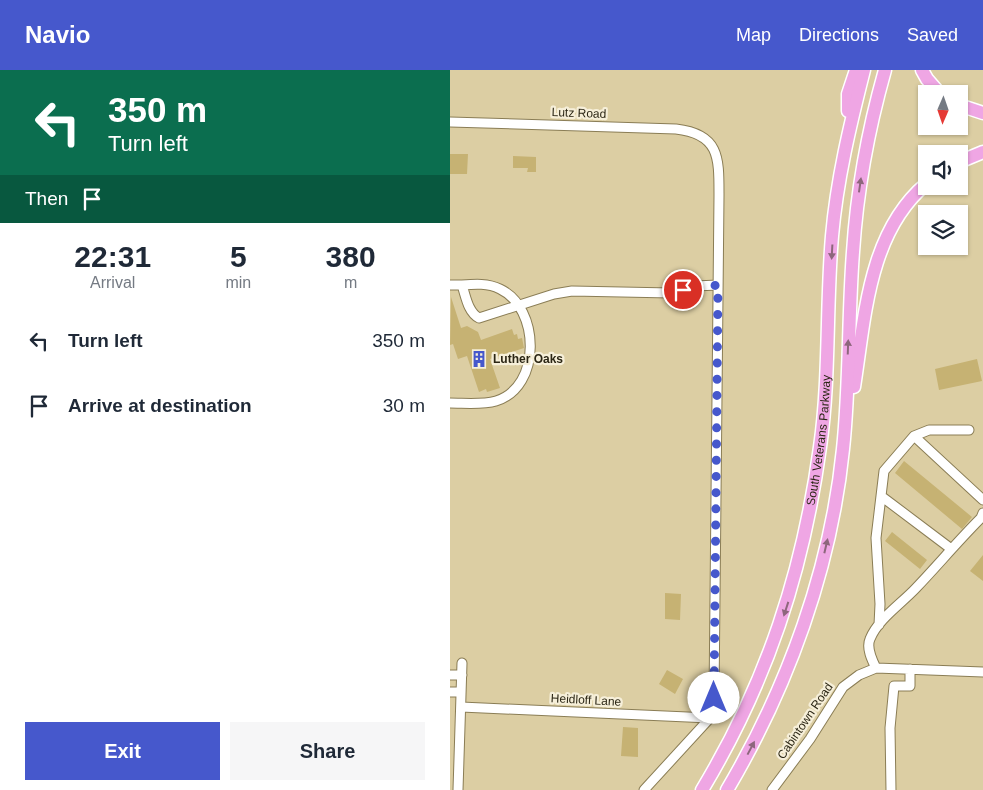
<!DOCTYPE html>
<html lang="en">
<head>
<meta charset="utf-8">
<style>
	body { margin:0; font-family:Arial,sans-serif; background:#f6f6f7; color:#1f2937; height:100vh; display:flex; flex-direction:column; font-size:19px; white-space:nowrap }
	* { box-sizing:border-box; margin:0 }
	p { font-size:16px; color:#747a83 }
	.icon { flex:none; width:28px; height:28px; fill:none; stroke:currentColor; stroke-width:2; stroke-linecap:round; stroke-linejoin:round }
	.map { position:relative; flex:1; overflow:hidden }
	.side { display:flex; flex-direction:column; background:#fff; width:450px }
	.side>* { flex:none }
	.banner { background:#0b6e4f; color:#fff; overflow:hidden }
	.needle { width:32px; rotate:182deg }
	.controls { position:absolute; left:468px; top:15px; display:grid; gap:10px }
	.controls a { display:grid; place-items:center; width:50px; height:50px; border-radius:0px; background:#fff; box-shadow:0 1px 4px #0004; font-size:25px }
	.pin { position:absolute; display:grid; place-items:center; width:42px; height:42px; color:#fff; margin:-21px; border:2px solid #fff; border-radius:50%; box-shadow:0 1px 5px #0007 }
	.me { position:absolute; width:55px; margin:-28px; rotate:0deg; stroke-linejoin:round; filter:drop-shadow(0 0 4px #0008) }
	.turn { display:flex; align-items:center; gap:18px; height:105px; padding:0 25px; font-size:22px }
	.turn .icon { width:65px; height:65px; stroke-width:2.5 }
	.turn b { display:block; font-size:35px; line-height:42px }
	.then { display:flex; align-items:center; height:48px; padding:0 25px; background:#0003; gap:10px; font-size:19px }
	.eta { display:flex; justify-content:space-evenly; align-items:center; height:85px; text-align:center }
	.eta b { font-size:30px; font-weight:800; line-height:35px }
	.action { display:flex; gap:10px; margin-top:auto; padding:10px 25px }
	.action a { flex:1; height:58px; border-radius:0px; background:#4658cc; color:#fff; font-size:20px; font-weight:800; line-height:58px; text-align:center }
	.action a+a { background:#f6f6f7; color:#1f2937 }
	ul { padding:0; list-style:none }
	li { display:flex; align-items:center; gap:15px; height:65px; padding:0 25px }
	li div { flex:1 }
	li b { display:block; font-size:19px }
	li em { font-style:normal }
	header { display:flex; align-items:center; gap:30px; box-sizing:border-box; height:70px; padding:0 25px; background:#4658cc; color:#fff }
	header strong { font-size:24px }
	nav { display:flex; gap:28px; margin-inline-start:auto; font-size:18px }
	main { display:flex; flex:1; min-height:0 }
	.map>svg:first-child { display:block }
	.building { fill:#c6b273 }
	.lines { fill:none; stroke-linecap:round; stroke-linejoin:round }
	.minor-casing { stroke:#8a7d55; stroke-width:11 }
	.highway-casing { stroke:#fff; stroke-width:15 }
	.minor { stroke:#fff; stroke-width:9 }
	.highway { stroke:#efa6e4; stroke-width:12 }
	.oneway { fill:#8d667c }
	.route { stroke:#4658cc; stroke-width:9; stroke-dasharray:0 16.2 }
	.labels { text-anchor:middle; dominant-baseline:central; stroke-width:4.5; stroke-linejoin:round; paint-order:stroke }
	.street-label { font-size:12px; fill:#2b2615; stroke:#f6efd9 }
	.poi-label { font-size:12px; font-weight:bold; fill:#2b2615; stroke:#f6efd9; text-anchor:start }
</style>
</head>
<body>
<header>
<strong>Navio</strong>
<nav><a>Map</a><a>Directions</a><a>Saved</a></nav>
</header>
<main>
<section class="side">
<div class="banner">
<div class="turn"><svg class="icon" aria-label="left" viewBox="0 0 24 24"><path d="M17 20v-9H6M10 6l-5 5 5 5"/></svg><div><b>350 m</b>Turn left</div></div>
<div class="then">Then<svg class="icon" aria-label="arrive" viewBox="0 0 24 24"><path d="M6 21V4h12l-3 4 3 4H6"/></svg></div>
</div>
<div class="eta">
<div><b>22:31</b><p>Arrival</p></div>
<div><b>5</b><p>min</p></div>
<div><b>380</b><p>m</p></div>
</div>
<ul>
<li><svg class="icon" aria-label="left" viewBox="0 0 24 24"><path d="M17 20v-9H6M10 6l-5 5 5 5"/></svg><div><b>Turn left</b></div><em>350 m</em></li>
<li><svg class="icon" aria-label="arrive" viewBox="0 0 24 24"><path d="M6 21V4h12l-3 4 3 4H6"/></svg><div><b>Arrive at destination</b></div><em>30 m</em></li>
</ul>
<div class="action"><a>Exit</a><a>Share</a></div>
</section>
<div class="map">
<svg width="533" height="720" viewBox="0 0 533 720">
	<rect width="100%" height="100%" fill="#dccea3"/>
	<path class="building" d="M0 84H18L17 104H0Z
		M63 86 86 87V102H77L78 98H63Z
		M1 227 11 258 17 256 28 262 31 270 62 259 64 265 67 264 68 269 72 268 74 278 40 289 50 318 37 322 36 319 29 322 17 286 8 289 3 274 0 275Z
		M527 289 532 311 489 320 485 299Z
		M454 391 522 447 512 459 445 403Z
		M442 462 477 490 470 499 435 471Z
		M533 485V511L520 501Z
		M215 523 231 524 230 550 215 549Z
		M217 600 233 609 225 624 209 614Z
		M173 657 188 658V687L171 686Z"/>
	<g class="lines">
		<g class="minor-casing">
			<path id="minor" d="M0 52 226 59C270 64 269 88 269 126L264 628 260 648 194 720
				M0 215H12C16 227 18 242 29 248L104 224 122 221 221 223 245 216 268 215
				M0 333C15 333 32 335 46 331 92 317 90 238 50 219 38 213 25 214 12 215
				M464 366 533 430
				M431 426 434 401 464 366 479 360H519
				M429 555 430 534 426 468 431 426 500 478
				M426 598C422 590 416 578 420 569 428 549 451 534 466 518 488 495 508 471 531 448L533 443
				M0 605H12
				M0 622H11
				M11 637 260 648
				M8 720 12 593
				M322 720 360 669 393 617 409 605 426 598 533 602
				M441 720 440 658 444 616H460V599"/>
		</g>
		<g class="highway-casing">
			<g id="highway">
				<path d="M472 0 477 9 490 24"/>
				<path d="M509 35 533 43"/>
				<path d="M398 41V24L406 0"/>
				<path d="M509 92 533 82"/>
				<path d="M404 317C415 248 418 163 476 114"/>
				<path id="s1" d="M252 720C317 612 353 502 370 377 380 308 376 236 382 166 387 109 400 55 414 0"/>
				<path d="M277 720C338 617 381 498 393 379 400 314 398 247 403 182 407 120 418 60 435 0"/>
			</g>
		</g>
		<use href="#minor" class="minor"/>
		<use href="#highway" class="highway"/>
	</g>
	<defs><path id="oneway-solid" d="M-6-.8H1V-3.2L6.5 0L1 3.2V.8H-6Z" transform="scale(1.25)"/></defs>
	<g class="oneway">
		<use href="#oneway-solid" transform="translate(410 115) rotate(-82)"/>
		<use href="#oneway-solid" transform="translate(382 182) rotate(93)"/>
		<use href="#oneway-solid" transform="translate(398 277) rotate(-88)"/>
		<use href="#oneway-solid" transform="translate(376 476) rotate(-77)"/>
		<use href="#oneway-solid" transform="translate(336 539) rotate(108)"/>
		<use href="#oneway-solid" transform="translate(301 678) rotate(-62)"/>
	</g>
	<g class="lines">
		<path class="route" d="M233 220 268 215 264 628"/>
	</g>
	<defs>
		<g id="building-bare" transform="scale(1.35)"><path d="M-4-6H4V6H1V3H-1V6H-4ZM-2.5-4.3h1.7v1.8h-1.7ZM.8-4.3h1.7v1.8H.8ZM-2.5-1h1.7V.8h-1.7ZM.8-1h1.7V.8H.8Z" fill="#4658cc" stroke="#f6efd9" stroke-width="2.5" paint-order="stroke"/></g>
	</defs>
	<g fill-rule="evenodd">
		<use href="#building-bare" x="29" y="289"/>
	</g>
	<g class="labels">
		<g class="street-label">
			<text transform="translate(129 43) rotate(2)">Lutz Road</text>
			<text stroke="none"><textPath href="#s1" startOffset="372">South Veterans Parkway</textPath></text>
			<text transform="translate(136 630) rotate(3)">Heidloff Lane</text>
			<text transform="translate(355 651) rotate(-56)">Cabintown Road</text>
		</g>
		<g class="poi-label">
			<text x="43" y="289">Luther Oaks</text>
		</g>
	</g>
</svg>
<div class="controls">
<a><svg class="needle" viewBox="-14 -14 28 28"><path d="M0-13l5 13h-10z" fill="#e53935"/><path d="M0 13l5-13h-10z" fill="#747a83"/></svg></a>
<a><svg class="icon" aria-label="sound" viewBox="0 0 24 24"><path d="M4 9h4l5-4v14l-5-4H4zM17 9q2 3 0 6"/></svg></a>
<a><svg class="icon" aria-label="layers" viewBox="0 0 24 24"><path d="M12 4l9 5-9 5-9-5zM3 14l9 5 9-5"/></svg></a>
</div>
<div class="pin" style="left:233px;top:220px;background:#d93025"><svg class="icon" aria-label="arrive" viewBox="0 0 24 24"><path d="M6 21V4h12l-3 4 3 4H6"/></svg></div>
<svg class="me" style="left:264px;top:628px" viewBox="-20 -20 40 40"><circle r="19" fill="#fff"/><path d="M0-13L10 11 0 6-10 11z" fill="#4658cc"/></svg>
</div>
</main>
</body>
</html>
